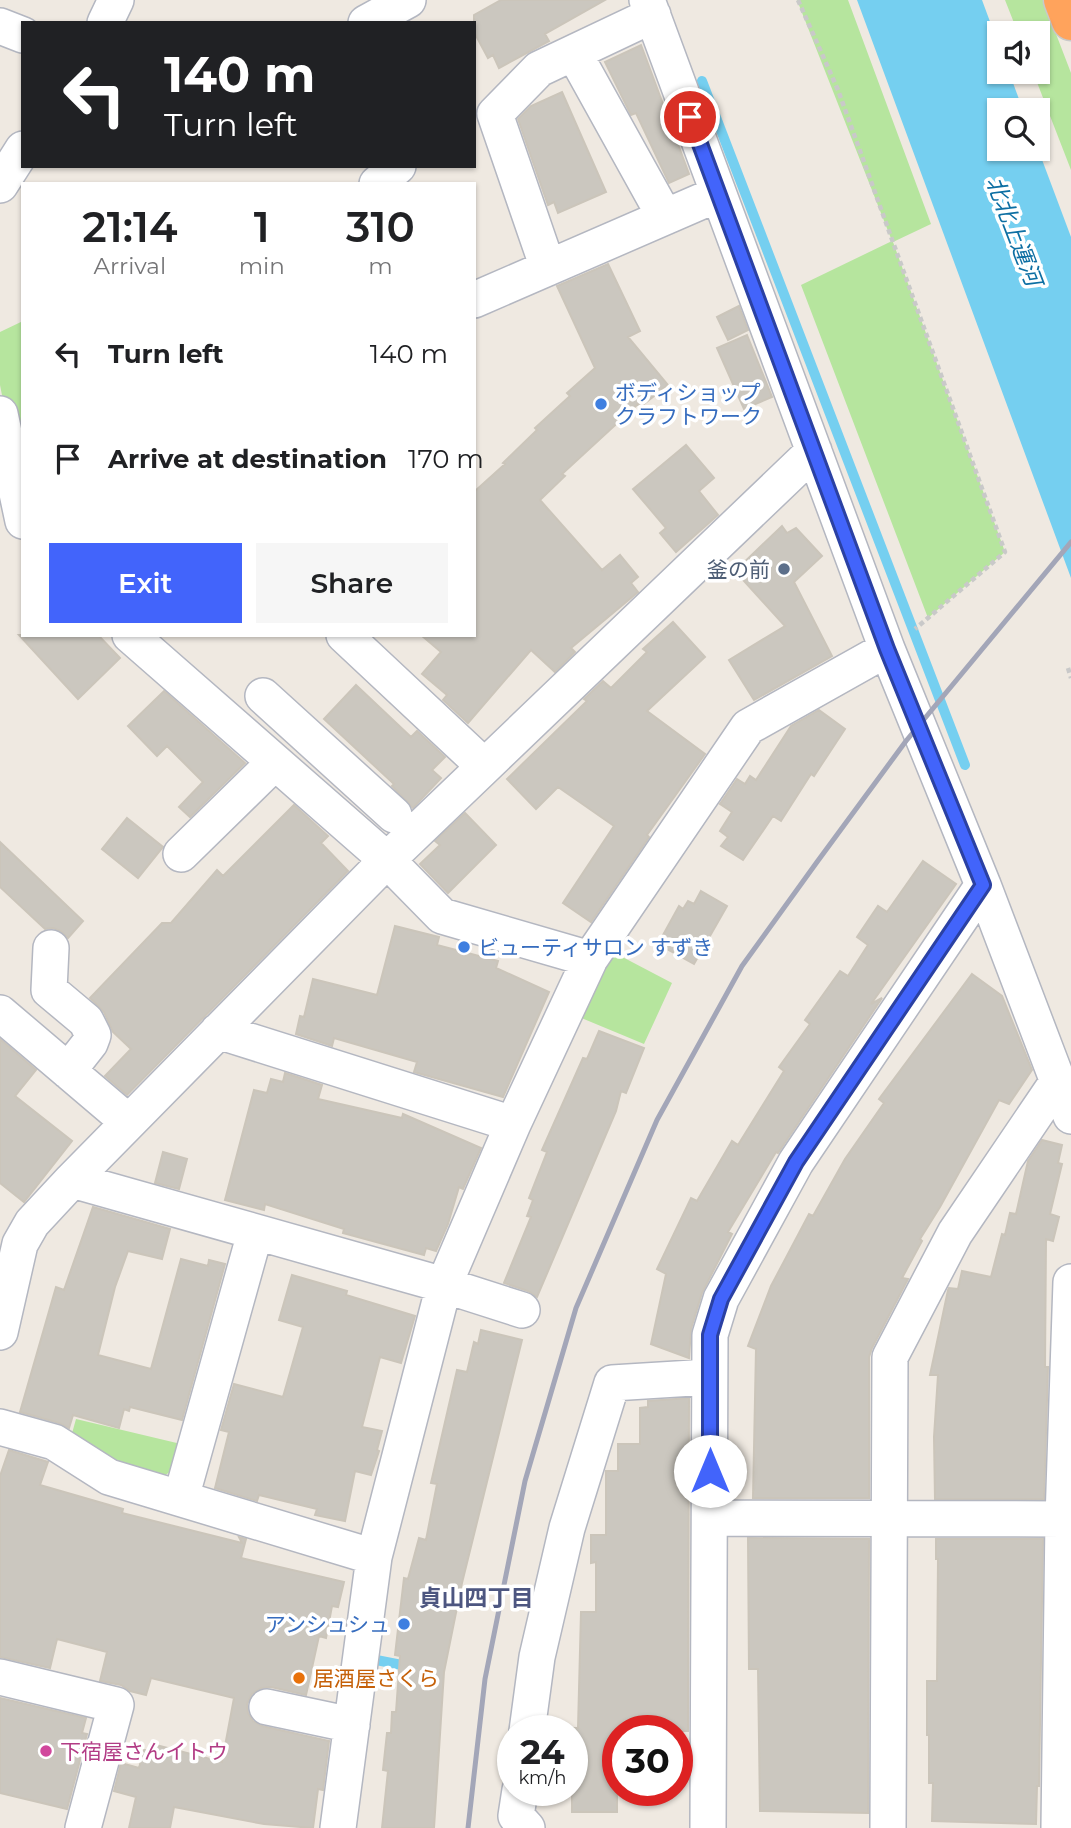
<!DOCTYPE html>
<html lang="en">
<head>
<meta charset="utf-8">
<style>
	body { margin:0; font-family:Montserrat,"Noto Sans JP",sans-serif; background:#f6f6f6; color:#202124; height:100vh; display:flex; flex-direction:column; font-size:26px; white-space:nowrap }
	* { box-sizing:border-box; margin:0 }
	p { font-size:23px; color:#757577 }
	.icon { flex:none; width:38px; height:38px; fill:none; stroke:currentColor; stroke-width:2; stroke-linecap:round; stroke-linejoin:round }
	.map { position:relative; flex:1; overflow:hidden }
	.side { position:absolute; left:21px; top:182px; width:455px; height:455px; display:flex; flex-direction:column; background:#fff; border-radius:0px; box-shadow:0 2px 5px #0004 }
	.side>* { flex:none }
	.hud { position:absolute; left:21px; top:21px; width:455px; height:147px; border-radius:0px; box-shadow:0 2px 5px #0004; background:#202124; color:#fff; overflow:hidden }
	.controls { position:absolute; left:987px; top:21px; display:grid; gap:14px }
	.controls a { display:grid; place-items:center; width:63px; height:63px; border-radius:0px; background:#fff; box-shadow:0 2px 5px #0004; font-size:35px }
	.speed { position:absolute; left:497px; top:1715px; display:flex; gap:14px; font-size:35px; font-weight:700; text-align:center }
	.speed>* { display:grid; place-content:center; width:91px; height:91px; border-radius:50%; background:#fff; box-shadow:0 2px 5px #0004; line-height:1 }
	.speed small { font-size:18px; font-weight:400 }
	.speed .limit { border:10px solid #d22; background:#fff; color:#111 }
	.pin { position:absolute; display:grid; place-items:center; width:60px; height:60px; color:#fff; margin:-30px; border:4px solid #fff; border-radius:50%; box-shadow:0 2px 7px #0007 }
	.me { position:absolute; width:77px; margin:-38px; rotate:0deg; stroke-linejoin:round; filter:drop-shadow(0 0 5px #0008) }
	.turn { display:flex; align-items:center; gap:24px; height:147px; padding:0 28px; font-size:32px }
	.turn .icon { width:91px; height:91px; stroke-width:2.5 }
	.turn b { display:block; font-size:49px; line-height:60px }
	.eta { display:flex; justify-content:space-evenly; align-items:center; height:119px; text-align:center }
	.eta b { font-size:42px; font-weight:600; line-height:49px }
	.button { display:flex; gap:14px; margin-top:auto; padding:14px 28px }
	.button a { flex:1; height:80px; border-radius:0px; background:#4264fb; color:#fff; font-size:28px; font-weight:600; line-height:80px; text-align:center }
	.button a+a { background:#f6f6f6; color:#202124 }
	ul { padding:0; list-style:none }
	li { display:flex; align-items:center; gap:21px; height:105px; padding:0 28px }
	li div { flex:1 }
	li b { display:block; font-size:26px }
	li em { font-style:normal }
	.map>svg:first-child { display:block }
	.green { fill:#b6e59e }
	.water { fill:#75cff0 }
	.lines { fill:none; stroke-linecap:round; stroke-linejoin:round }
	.stream { stroke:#75cff0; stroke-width:10 }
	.building { fill:#cbc7bf; stroke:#cbc5ba; stroke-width:2 }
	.minor-casing { stroke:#b4b7c1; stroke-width:38 }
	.highway-casing { stroke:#c9c9c9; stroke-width:41 }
	.path { stroke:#c9c9c9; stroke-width:4.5; stroke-dasharray:5 3.5; stroke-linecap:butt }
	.minor { stroke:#fff; stroke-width:35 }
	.highway { stroke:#ffa35c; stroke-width:38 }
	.rail { stroke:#a3a6b8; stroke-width:5 }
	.route-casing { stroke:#2b41a3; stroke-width:18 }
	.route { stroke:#4264fb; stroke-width:12 }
	.shop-dot { fill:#3f7fe0; stroke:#fff; stroke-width:2.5 }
	.service-dot { fill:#5c6f8a; stroke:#fff; stroke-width:2.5 }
	.food-dot { fill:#e8710a; stroke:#fff; stroke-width:2.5 }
	.hotel-dot { fill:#d1479c; stroke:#fff; stroke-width:2.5 }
	.labels { text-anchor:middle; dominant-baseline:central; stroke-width:7; stroke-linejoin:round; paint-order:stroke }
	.shop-label { font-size:21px; fill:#366cbe; stroke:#fff; text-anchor:start }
	.service-label { font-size:21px; fill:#4e5e75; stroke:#fff; text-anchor:end }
	.food-label { font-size:21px; fill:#c56008; stroke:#fff; text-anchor:start }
	.hotel-label { font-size:21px; fill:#b23c85; stroke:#fff; text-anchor:start }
	.water-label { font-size:23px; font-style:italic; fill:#0d6fa3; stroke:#fff }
	.neighbourhood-label { font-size:23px; font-weight:bold; fill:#4d5680; stroke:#fff }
</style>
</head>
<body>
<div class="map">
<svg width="1071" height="1828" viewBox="0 0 1071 1828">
	<rect width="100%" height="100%" fill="#efe9e1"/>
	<path class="green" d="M797 0H848L931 224 893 242 1005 552 928 618 801 285 892 241Z
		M1005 0H1043L1071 73V170L1033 72H1038V33H1018Z
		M23 321V489L21 492 0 385V332Z
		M611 951 672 983 644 1044 579 1017Z
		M76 1419 181 1444 176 1467 163 1477 113 1466 71 1437Z"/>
	<path class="water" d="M857 0H982L999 46V72H1009L1023 110H999V149H1038L1071 237V578Z"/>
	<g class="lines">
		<path class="stream" d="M702 81 965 765
			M366 1658 412 1667"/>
	</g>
	<path class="building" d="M501 0H605L545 34 549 41 499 68 493 55 488 58 474 32V15Z
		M641 45 689 174 669 183 636 113 631 115 605 62Z
		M562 92 606 192 558 213 554 202 548 205 518 119 531 106Z
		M608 264 640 331 628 337 668 385 640 407 638 404 562 474 565 476 540 500 602 570 620 555 638 577 631 583 638 592 571 648 575 652 555 672 531 650 468 723 443 700 447 695 422 674 441 652 421 635H474V492L505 464 503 463 537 430 535 428 570 396 567 393 595 368 557 286Z
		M739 306 748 330 728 340 717 317Z
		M747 335 772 397 744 409 717 348Z
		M686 445 714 478 699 491 718 515 676 552 660 533 666 528 633 489Z
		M782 526 787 533 796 528 822 556 794 582 832 656 754 700 729 660 785 626 735 571Z
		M673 622 705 657 647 711 705 754 647 835 649 837 591 922 563 903 614 826 558 787 536 809 507 779 587 701 584 699 603 681 611 688 647 652 643 649Z
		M19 635H98L120 658 78 699Z
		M356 685 411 737 417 731 445 757 432 770 441 778 413 808 392 786 394 784 324 719Z
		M164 691 245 763 190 817 179 807 203 782 167 746 157 756 128 726Z
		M819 710 845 729 814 776 811 774 781 821 773 816 743 860 721 846 728 837 720 831 732 812 720 804 737 779 745 784 750 776 756 780 791 726Z
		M294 805 328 836 321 843 348 871 127 1095 105 1076 131 1049 113 1032 104 1012 90 998 162 923H171L217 870 223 876Z
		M465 813 496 845 448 893 420 864 440 845 435 841Z
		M127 818 163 847 138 878 102 849Z
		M0 842 83 921 68 938 61 931 53 928 45 929 0 887Z
		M923 861 956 884 871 1004 882 998 778 1153 776 1152 728 1232 732 1234 702 1293 691 1329 689 1358 651 1344 666 1274 657 1269 691 1198 697 1201 732 1141 738 1145 784 1071 779 1067 810 1024 805 1020 840 971 848 976 868 945 857 937 878 906 887 912Z
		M701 891 727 906 694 964 658 944 679 906 683 909 688 901 694 904Z
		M395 926 439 937 437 945 498 961 496 968 549 992 503 1097 414 1072 417 1062 334 1038 332 1046 296 1034 300 1016 304 1017 313 979 377 995Z
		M972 974 1002 996 1032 1070 1009 1104 999 1100 940 1207 920 1239 922 1241 902 1278 908 1279 872 1348 869 1357V1498H753L756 1349 748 1346 771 1286 809 1214 813 1216 845 1159 884 1103 879 1099Z
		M599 1031 644 1048 626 1093 621 1091 616 1111 537 1297 528 1291 504 1283 531 1217 527 1216 533 1200 529 1198 547 1152 542 1150 583 1058 587 1059Z
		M0 1039 36 1070 15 1096 72 1141 24 1202 0 1183Z
		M285 1073 322 1085 318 1099 402 1118 403 1114 481 1148 463 1189 459 1187 448 1224 436 1251 426 1248 424 1255 343 1233 344 1229 265 1204 264 1210 225 1200 254 1090 267 1093 271 1079 283 1082Z
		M1042 1140 1062 1145 1058 1163 1062 1164 1050 1214 1059 1217 1053 1241 1046 1239 1045 1367H1048L1044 1499H935L934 1437 938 1375H930L948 1290 949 1288 958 1289 962 1271 991 1277 1002 1234 1005 1235 1010 1213 1016 1214 1028 1161Z
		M163 1152 187 1159 179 1189 155 1183Z
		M93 1207 170 1229 162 1259 128 1251 115 1287 98 1355 151 1369 181 1259 208 1266 209 1260 225 1264 182 1420 130 1407 129 1411 124 1409 119 1428 73 1415 69 1428 59 1423 20 1412 56 1287 64 1290Z
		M292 1275 347 1291 346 1295 415 1316 401 1363 380 1357 362 1427 382 1431 377 1450 379 1451 371 1475 355 1471 345 1521 315 1515 317 1509 259 1495 257 1501 215 1488 229 1432 221 1430 234 1384 283 1397 303 1327 279 1320Z
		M481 1330 522 1340 462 1583 444 1672 434 1828H382L388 1771 383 1770 387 1733H391L392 1712H396L400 1656 395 1655 404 1578 408 1579 419 1538 426 1540 437 1484 431 1483 457 1370 467 1372 474 1342 478 1344Z
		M689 1398 688 1731H617V1812H572V1728H578L581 1612H596V1562L591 1563V1535H606V1471H618V1444H640V1408L648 1407V1401Z
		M9 1450 48 1462 40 1485 123 1509 122 1513 242 1543 239 1537 246 1539 241 1558 344 1582 338 1607 332 1606 326 1638 319 1636 306 1695 271 1687 261 1688 252 1694 247 1704 248 1713 253 1721 262 1726 329 1741 323 1790 318 1789 313 1828 264 1824 174 1807 170 1828H129L136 1797 114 1791 121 1763 139 1768 144 1750 150 1751 152 1744 222 1762 234 1698 151 1678 146 1695 130 1691 121 1685 100 1681 107 1652 57 1639 50 1668 0 1657V1476Z
		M748 1538 869 1539 868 1813 760 1811 758 1669H749Z
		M936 1539H1043L1039 1786H1037L1036 1824 932 1821 933 1783H929V1735H927V1681H937L938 1559H936Z
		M0 1698 86 1718 82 1733 87 1734 67 1809 0 1793Z"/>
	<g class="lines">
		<g class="minor-casing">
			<path id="minor" d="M647 0 887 649 983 885 1071 1116
				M105 23 116 0
				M366 23 408 0
				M0 26 23 35
				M574 53 665 217
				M377 184 398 166
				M0 185 23 149
				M548 268 495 114 539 69 653 15
				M474 300 718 194
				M0 414 23 521
				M130 635 387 860 442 916 590 959 513 1124 444 1285 374 1557 338 1828
				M344 635 484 766
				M263 696 394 815
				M181 854 275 762
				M51 948 49 990 86 1021 93 1035 90 1043 68 1071
				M590 959 748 727 887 649
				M0 1013 127 1121
				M218 1031 513 1124
				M72 1180 444 1285 522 1310
				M0 1332 20 1244 32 1223 72 1180 387 860 814 451
				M0 1427 54 1442 109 1477 374 1557
				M181 1498 255 1233
				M710 1518 1063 1519
				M0 1677 116 1705 83 1828
				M267 1707 352 1725
				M527 1731 537 1657 567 1528 612 1383 709 1377
				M520 1790 516 1816 527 1828
				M708 1828 710 1335 721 1299 796 1162 983 885
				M888 1828 890 1357 955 1233 1058 1081
				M1059 1828 1063 1519 1071 1282"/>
		</g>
		<g class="highway-casing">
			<path id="highway" d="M1063 0 1071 21"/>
		</g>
		<path class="path" d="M798 0 838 90 1005 552 915 629
			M1068 668 1071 678"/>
		<use href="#minor" class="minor"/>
		<use href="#highway" class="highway"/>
		<path class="rail" d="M468 1828 485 1679 525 1481 576 1308 657 1120 742 966 817 862 906 741 1071 542"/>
	</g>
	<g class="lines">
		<g class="route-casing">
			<path id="route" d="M690 117 887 649 983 885 796 1162 721 1299 710 1335V1471"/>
		</g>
		<use href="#route" class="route"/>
	</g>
	<g class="shop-dot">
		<circle cx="601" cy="404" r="7"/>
		<circle cx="464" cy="947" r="7"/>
		<circle cx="404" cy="1624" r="7"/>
	</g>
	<circle class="service-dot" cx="784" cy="569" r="7"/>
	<circle class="food-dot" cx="299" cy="1678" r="7"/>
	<circle class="hotel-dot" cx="46" cy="1751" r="7"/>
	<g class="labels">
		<g class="shop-label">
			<text x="615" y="392">ボディショップ<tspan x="615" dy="24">クラフトワーク</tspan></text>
			<text x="478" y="947">ビューティサロン すずき</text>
			<text x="390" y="1624" text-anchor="end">アンシュシュ</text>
		</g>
		<g class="service-label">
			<text x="770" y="569">釜の前</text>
		</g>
		<g class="food-label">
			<text x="313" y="1678">居酒屋さくら</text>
		</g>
		<g class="hotel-label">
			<text x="60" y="1751">下宿屋さんイトウ</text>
		</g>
		<g class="water-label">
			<text transform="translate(1014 231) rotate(69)">北北上運河</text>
		</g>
		<g class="neighbourhood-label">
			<text x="476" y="1598">貞山四丁目</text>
		</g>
	</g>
</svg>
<div class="controls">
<a><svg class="icon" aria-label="sound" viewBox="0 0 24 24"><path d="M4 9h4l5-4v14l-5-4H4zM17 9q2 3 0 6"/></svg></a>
<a><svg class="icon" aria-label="search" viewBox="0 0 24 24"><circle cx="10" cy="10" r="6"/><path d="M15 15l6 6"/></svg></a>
</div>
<div class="speed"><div>24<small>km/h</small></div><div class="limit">30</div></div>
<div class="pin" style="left:690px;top:117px;background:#d93025"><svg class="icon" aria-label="arrive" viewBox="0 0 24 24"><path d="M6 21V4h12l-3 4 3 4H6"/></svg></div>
<svg class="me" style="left:710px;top:1471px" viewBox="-20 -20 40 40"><circle r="19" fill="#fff"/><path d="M0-13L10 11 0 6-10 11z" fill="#4264fb"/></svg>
<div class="hud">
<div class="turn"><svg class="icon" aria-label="left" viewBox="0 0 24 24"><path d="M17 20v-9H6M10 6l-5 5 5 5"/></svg><div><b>140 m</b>Turn left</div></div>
</div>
<section class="side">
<div class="eta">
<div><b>21:14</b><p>Arrival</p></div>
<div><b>1</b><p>min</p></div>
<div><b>310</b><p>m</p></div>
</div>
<ul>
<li><svg class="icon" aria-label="left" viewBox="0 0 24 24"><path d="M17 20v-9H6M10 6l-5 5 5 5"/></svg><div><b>Turn left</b></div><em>140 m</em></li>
<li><svg class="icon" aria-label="arrive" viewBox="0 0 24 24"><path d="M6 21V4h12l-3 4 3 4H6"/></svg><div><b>Arrive at destination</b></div><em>170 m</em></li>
</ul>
<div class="button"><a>Exit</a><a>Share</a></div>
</section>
</div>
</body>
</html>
